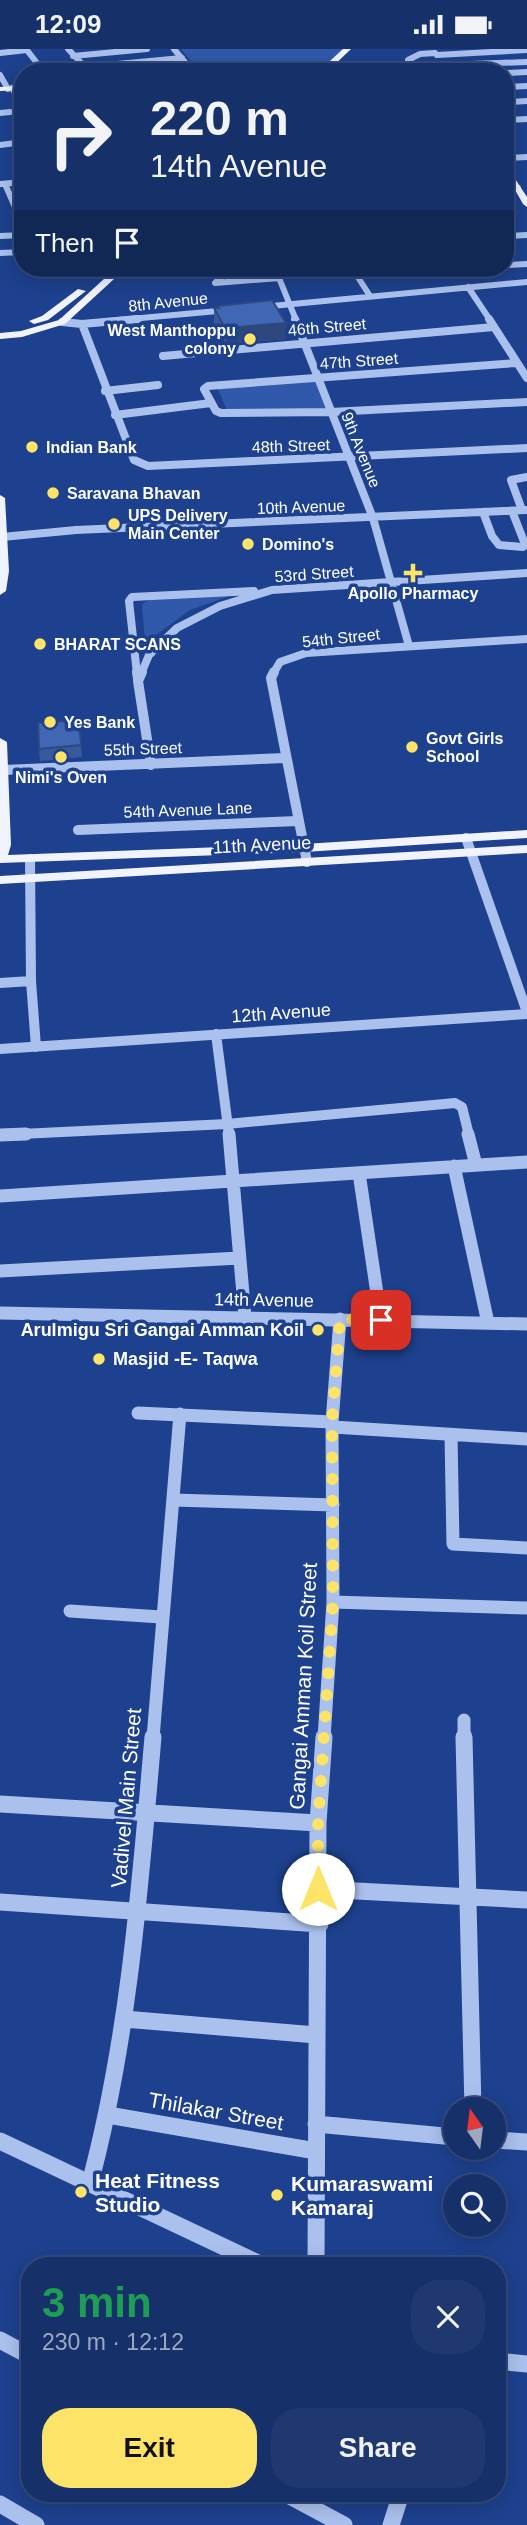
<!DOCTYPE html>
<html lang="en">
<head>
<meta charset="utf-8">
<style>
	body { margin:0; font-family:Helvetica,sans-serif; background:#1f3970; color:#f1f3f6; height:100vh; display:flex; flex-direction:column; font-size:26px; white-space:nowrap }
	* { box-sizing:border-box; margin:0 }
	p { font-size:23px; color:#9ea9c1 }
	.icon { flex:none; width:38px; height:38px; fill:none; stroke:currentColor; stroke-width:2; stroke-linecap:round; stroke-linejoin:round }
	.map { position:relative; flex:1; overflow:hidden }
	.side { position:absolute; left:21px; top:2208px; width:485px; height:245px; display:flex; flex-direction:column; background:#16316a; border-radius:28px; box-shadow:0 4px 18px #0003,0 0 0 2px #354c7e }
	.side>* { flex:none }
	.hud { position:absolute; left:14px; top:14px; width:500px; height:214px; border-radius:28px; box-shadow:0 4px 18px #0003,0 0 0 2px #354c7e; background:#16316a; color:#f1f3f6; overflow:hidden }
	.needle { width:46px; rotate:346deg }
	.controls { position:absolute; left:443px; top:2048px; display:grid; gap:14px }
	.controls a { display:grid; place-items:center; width:63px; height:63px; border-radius:50%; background:#16316a; box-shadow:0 4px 18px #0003,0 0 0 2px #354c7e; font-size:35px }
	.pin { position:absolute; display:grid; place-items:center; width:60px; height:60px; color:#fff; margin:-30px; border-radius:14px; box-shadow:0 4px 10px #0006 }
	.me { position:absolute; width:77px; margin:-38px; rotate:0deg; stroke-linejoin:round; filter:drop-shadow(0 0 5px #0008) }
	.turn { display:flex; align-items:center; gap:24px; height:147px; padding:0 21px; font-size:32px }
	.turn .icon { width:91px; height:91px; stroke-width:2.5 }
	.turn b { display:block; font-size:49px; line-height:60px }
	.then { display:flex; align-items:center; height:66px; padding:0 21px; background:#0003; gap:14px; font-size:26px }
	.round { display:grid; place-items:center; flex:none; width:74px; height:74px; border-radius:28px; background:#1f3970 }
	.head { display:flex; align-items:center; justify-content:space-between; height:119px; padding:0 21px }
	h1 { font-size:42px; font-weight:800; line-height:52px; color:#1e9e55 }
	.button { display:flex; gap:14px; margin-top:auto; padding:14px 21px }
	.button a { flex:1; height:80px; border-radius:28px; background:#fde468; color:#111; font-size:28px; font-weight:800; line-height:80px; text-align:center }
	.button a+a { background:#1f3970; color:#f1f3f6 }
	.status { display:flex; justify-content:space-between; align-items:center; height:49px; padding:0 35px; background:#16316a; direction:ltr }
	.status svg { height:19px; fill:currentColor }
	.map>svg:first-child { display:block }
	.green { fill:#3059ac }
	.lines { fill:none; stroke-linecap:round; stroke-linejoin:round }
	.minor-far4 { stroke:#aac1ed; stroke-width:6 }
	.minor-far3 { stroke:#aac1ed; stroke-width:8 }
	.minor-far2 { stroke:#aac1ed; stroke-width:10 }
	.minor-far1 { stroke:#aac1ed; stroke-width:13 }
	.minor { stroke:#aac1ed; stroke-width:17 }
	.major { fill:#f1f4ff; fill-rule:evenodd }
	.wall { fill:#38599b }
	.shaded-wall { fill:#2e487e }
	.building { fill:#4167b4; stroke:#2e487e; stroke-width:2 }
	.route { stroke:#fde468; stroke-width:12; stroke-dasharray:0 21.6 }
	.poi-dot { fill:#fde468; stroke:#1d418e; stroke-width:2.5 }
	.labels { text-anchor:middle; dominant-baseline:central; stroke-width:7; stroke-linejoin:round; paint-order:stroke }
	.far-street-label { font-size:16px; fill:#fff; stroke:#1d418e }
	.far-poi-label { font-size:16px; font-weight:bold; fill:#fff; stroke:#1d418e; text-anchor:start }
	.street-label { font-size:18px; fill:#fff; stroke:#1d418e }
	.poi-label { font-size:18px; font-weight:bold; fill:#fff; stroke:#1d418e; text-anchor:end }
	.near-street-label { font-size:21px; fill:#fff; stroke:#1d418e }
	.near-poi-label { font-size:21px; font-weight:bold; fill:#fff; stroke:#1d418e; text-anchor:start }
</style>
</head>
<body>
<div class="status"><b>12:09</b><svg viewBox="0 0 49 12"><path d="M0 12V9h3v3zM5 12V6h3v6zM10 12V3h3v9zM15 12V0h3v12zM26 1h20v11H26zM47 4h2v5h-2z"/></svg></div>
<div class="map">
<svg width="527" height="2476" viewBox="0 0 527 2476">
	<rect width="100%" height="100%" fill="#1d418e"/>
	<path class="green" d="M181 0H347L325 23 197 20Z
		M318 331 328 361 229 366 218 340Z
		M235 545 190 561 145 594 142 555 150 551Z"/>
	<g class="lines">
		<path class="minor-far4" d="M26 0 44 23
			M68 0 85 18 182 9
			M174 0 193 23
			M0 4 27 1
			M437 6 527 1
			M73 7 147 0
			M445 16 527 13
			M417 23 409 18 408 11 420 5 435 4
			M506 24 527 23
			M0 26 8 40
			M506 38 527 37
			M12 39 23 56
			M506 48 511 53 527 52
			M0 64 10 63
			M506 71 527 70
			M0 96 23 93
			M506 109 527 108
			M0 135 23 133
			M5 135 15 158 23 159
			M506 140 518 139
			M0 187 23 186
			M506 187 527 186
			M0 204 23 203
			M506 216 527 215
			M231 219 215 234 280 229
			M275 219 296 271
			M352 219 370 247
			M354 222 431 219
			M468 238 490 271
			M261 258 527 233
			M119 271 229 261"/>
		<path class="minor-far3" d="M295 270 373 469 409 597
			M489 270 527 329
			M62 273 82 275 138 270
			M82 275 134 411 148 417 527 399
			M163 307 494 278
			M516 314 208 337 204 340 216 362 221 364 331 363 527 353
			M105 342 158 336
			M115 366 211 354
			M522 461 511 431 527 428
			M483 463 492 487 499 496 523 498 525 495 512 462
			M2 488 76 481 527 461
			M137 625 129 552 132 548 254 542
			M141 625 149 606 177 579 220 557 272 541 527 524
			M273 625 280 613 306 604 527 590"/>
		<path class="minor-far2" d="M137 623 138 630
			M142 623 138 632 151 716
			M274 623 271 629 307 813
			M3 721 285 709
			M78 781 298 772
			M466 789 527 963
			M30 810 31 932 36 998
			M0 934 31 932
			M216 985 229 1086
			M0 1000 527 965
			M0 1086 227 1075 455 1054 462 1058 469 1086"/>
		<path class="minor-far1" d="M229 1085 245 1268
			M468 1085 476 1116
			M0 1086 26 1085
			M454 1117 488 1274
			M359 1124 381 1271
			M0 1147 527 1113
			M0 1222 239 1209
			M0 1264 527 1275
			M138 1364 332 1373
			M333 1378 527 1390
			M451 1386 453 1495 527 1499
			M173 1451 333 1456
			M333 1553 527 1559
			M70 1562 161 1568
			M464 1671V1689
			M153 1689 180 1365
			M324 1689 333 1553 332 1373 340 1270"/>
		<path class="minor" d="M464 1688 473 2060
			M0 1755 318 1774
			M318 1840 527 1851
			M0 1853 320 1875
			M124 1970 316 1986
			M108 2066 316 2102
			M316 2075 455 2088
			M494 2091 527 2093
			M0 2092 264 2217
			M90 2134C129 1988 140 1837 153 1688
			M316 2217 318 1774 324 1688
			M0 2291 30 2307
			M497 2312 527 2315
			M286 2445 344 2476
			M0 2455 36 2476
			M391 2476 401 2445"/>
		<path class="major" d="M343 0H351L327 23H318Z
			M196 21H257L261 23H192Z
			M23 37V41L0 42V38Z
			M506 116 527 148V158L523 155 506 125Z
			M116 219H126L65 275 22 288 0 290V284L21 282 59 271Z
			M78 240 86 242 48 271 34 275 29 272 42 267Z
			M0 446 5 449 9 522 6 542 0 546Z
			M0 689 7 693 11 796 8 806 304 795 527 781V789L304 803 0 814Z
			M527 796V804L0 835V827Z"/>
	</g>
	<path class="wall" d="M218 257 286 274V290L226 295 214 275V259H218Z
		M79 671 82 708 40 712 39 700Z"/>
	<path class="shaded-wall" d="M286 274V290L226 295 225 279Z"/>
	<path class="building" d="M272 251 286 274 225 279 214 259H219L218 257Z
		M79 671 81 696 39 700 38 674Z"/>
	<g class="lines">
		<path class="route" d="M318 1840V1774L333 1553 332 1373 340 1270 381 1271"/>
	</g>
	<g class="poi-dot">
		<circle cx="250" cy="290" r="7"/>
		<circle cx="32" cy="398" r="7"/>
		<circle cx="53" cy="444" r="7"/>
		<circle cx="114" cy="475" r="7"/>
		<circle cx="248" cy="495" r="7"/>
		<path d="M409.5 513.5h7v7h7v7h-7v7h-7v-7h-7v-7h7z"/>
		<circle cx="40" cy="595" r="7"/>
		<circle cx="50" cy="673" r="7"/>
		<circle cx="412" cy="698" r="7"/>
		<circle cx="61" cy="708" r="7"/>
		<circle cx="318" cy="1281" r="7"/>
		<circle cx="99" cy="1310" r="7"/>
		<circle cx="81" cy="2143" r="7"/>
		<circle cx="277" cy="2146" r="7"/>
	</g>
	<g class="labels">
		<g class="far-street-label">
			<text transform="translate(168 253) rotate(-6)">8th Avenue</text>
			<text transform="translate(327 278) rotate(-5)">46th Street</text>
			<text transform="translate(359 312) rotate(-4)">47th Street</text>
			<text transform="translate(291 397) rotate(-2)">48th Street</text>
			<text transform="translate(361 401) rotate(68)">9th Avenue</text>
			<text transform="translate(301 458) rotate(-2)">10th Avenue</text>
			<text transform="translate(314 525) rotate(-4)">53rd Street</text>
			<text transform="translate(341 589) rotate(-6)">54th Street</text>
			<text transform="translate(143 700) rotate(-2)">55th Street</text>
			<text transform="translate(188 761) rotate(-2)">54th Avenue Lane</text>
		</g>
		<g class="far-poi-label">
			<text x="236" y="281" text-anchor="end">West Manthoppu<tspan x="236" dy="18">colony</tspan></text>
			<text x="46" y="398">Indian Bank</text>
			<text x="67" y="444">Saravana Bhavan</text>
			<text x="128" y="466">UPS Delivery<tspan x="128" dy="18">Main Center</tspan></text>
			<text x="262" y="495">Domino's</text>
			<text x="413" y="544" text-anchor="middle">Apollo Pharmacy</text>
			<text x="54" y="595">BHARAT SCANS</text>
			<text x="64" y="673">Yes Bank</text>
			<text x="426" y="689">Govt Girls<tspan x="426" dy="18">School</tspan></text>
			<text x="61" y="728" text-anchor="middle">Nimi's Oven</text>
		</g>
		<g class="street-label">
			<text transform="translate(262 796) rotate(-3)">11th Avenue</text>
			<text transform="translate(281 964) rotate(-4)">12th Avenue</text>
			<text transform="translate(264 1251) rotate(1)">14th Avenue</text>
		</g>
		<g class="poi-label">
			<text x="304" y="1281">Arulmigu Sri Gangai Amman Koil</text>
			<text x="113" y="1310" text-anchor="start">Masjid -E- Taqwa</text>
		</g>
		<g class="near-street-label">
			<text transform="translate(303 1637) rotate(-87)">Gangai Amman Koil Street</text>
			<text transform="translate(126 1749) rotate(-85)">Vadivel Main Street</text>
			<text transform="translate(216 2062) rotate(10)">Thilakar Street</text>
		</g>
		<g class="near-poi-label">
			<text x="95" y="2131">Heat Fitness<tspan x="95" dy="24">Studio</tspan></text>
			<text x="291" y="2134">Kumaraswami<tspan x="291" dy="24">Kamaraj</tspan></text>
		</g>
	</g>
</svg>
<div class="controls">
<a><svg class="needle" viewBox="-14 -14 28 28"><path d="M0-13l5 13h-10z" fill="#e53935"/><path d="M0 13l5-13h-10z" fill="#9ea9c1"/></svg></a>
<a><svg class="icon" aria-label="search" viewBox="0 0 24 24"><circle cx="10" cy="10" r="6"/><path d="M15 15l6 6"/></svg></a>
</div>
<div class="pin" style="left:381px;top:1271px;background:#d93025"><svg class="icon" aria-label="arrive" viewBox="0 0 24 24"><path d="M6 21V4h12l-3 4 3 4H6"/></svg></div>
<svg class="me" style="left:318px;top:1840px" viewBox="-20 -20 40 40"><circle r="19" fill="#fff"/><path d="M0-13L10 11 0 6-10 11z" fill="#fde468"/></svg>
<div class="hud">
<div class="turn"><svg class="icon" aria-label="right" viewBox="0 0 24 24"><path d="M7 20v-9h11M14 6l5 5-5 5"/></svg><div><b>220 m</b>14th Avenue</div></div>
<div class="then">Then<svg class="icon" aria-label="arrive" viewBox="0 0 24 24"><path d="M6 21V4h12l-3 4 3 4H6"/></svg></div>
</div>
<section class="side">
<div class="head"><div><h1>3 min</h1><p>230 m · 12:12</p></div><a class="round"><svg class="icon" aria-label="close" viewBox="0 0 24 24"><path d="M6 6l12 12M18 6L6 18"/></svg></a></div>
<div class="button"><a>Exit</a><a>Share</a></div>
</section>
</div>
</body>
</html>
